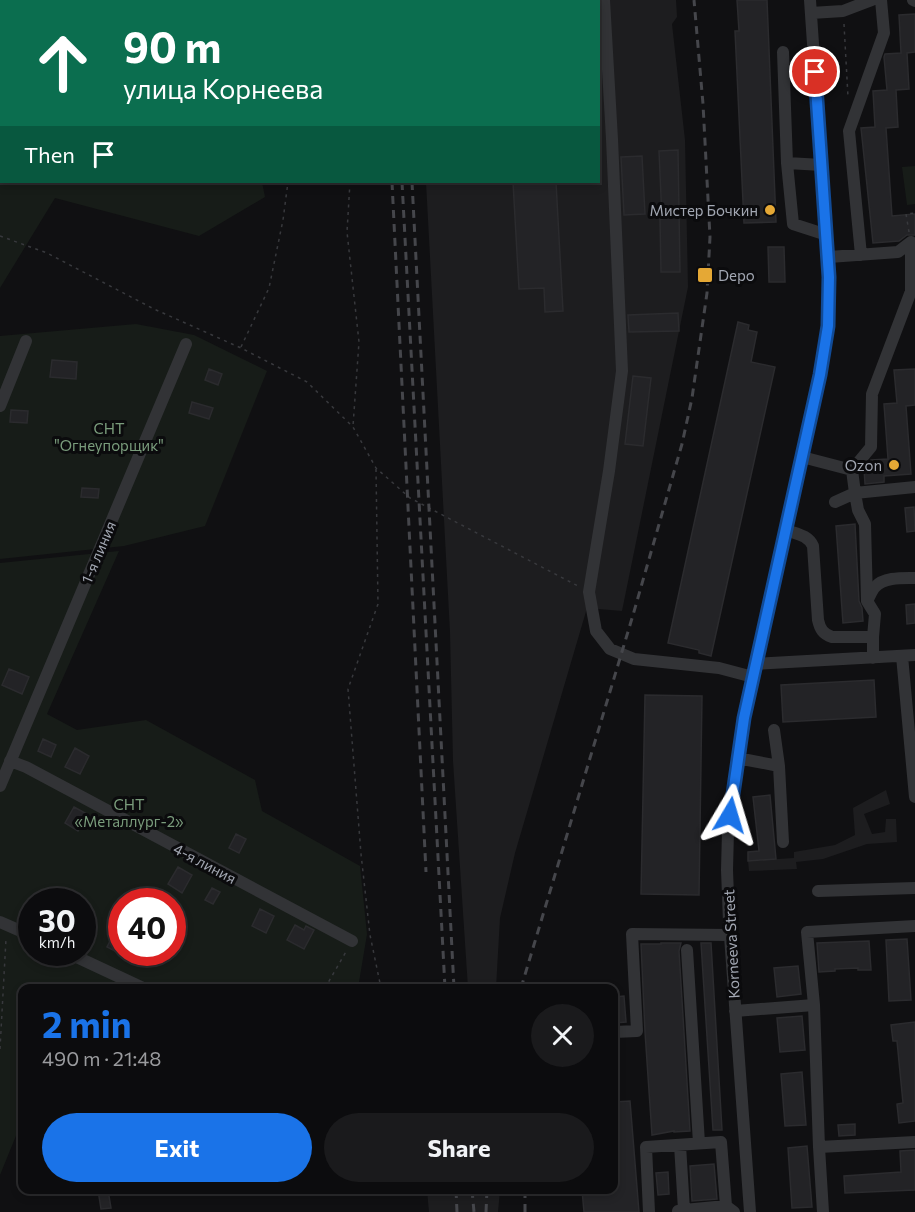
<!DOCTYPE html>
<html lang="en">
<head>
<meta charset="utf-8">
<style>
	body { margin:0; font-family:Commissioner,sans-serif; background:#1a1a1c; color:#f1f3f6; height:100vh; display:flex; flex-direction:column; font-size:22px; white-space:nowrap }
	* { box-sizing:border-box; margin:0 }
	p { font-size:20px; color:#9a9b9e }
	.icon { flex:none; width:33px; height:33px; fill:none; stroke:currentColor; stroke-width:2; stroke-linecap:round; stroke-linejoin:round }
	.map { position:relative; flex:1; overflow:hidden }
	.details { position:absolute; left:18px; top:984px; width:600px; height:210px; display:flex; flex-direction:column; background:#0c0c0e; border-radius:12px; box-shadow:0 3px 9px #0003,0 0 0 2px #2c2c2e }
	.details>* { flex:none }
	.top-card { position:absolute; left:0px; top:0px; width:600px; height:183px; box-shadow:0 3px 9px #0003,0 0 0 2px #2c2c2e; background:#0b6e4f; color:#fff; overflow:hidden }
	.speed { position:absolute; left:18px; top:888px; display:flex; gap:12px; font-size:30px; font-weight:700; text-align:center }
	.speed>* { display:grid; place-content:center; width:78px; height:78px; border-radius:50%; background:#0c0c0e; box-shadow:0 3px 9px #0003,0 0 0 2px #2c2c2e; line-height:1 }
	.speed small { font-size:15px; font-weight:400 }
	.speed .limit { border:9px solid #d22; background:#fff; color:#111 }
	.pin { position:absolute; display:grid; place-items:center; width:51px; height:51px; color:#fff; margin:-26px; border:3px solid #fff; border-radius:50%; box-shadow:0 2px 6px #0007 }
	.me { position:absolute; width:66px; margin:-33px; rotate:7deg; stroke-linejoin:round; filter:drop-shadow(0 0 4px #0008) }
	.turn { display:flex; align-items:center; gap:21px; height:126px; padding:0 24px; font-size:27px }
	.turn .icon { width:78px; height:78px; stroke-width:2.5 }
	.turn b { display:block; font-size:42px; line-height:51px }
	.then { display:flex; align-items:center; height:57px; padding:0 24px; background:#0003; gap:12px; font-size:22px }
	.round { display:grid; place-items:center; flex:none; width:63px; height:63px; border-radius:32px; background:#1a1a1c }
	.summary { display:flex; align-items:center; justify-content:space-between; height:102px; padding:0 24px }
	h1 { font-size:36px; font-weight:700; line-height:45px; color:#1a73e8 }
	.button { display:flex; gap:12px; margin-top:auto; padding:12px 24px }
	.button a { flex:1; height:69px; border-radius:36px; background:#1a73e8; color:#fff; font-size:24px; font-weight:700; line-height:69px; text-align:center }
	.button a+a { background:#1a1a1c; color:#f1f3f6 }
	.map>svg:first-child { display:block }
	.built { fill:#1d1d1f }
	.green { fill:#171c18; fill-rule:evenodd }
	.building { fill:#232326; stroke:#2b2b2e; stroke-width:1.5 }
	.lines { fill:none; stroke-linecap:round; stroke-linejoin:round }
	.path { stroke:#38393d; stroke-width:1.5; stroke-dasharray:3 4.5; stroke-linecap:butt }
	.minor { stroke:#323336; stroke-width:12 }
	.rail { stroke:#45464b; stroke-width:3; stroke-dasharray:8 6; stroke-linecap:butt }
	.route-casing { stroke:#114b97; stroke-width:15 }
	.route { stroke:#1a73e8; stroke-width:10 }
	.poi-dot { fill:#e5a835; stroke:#0b0b0d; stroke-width:2 }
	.labels { text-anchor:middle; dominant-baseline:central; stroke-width:6; stroke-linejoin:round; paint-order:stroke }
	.poi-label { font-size:15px; fill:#a2a7b2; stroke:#0b0b0d; text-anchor:end }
	.park-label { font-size:15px; fill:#7a9c7c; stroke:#0b0b0d }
	.street-label { font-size:15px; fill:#a2a7b2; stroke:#0b0b0d }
</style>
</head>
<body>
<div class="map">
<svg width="915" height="1212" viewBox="0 0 915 1212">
	<rect width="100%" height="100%" fill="#101012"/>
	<path class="built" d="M416 0H676L677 17 672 24 685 140 688 287 622 611 587 608 515 853 500 918 496 988H468L453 761 450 632 426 182H598V2H416Z
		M886 790 890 804 864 814 872 834 885 832 886 819H896L897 842 867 844 823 859 796 862 797 869 749 871 748 861 794 858V852L835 845 855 835 853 808Z
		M427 1190H500L498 1212H429Z"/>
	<path class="green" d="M0 0H278V1L2 2V182H262L265 197 199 236 55 198 0 288Z
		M915 166V204L907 205 902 167Z
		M136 324 194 335 267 371 205 526 124 546 0 559V336Z
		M119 551 47 714 77 730 146 720 255 780 262 811 360 866 367 934 358 988H22V1121L0 1175V563ZM32 902H82V952H32ZM122 902H172V952H122Z"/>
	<path class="building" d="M737 0H767L776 222 744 223 735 31H739Z
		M915 14V52L907 53 909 89 896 90 898 127 886 128 892 216 915 214V235H907L899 241 873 243 861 128 875 127 873 91 887 90 884 57 885 54 901 53 899 15Z
		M678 150 680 272H661L660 219H662L659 151Z
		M642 156 645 214 624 215 621 157Z
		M513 182H556L563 311 545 312 544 288 519 289Z
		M768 247H784L785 282H769Z
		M678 313 679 331 629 332 628 315Z
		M738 322 749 325 748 330 757 332 751 362 775 367 711 656 699 653V650L668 643Z
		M52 360 77 362 76 379 50 377Z
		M209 369 222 374 218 385 205 380Z
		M915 369V405L906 406 911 474 884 476V482L865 484 864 468 871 460 888 459 884 404 897 403 894 370Z
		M633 376 651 378 643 446 625 444Z
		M192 402 213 408 209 419 189 413Z
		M11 410 28 411 27 423 10 422Z
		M82 488 99 489 98 498 81 497Z
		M914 507 915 531 907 532 905 508Z
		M855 524 859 601 862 608 863 621 843 623 836 526Z
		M915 604V623L907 624 906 605Z
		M9 669 29 677 22 694 2 685Z
		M874 680 876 717 783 722 781 685Z
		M645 695 702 696 699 895 641 894Z
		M43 739 56 745 51 757 38 751Z
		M75 748 89 756 80 774 65 767Z
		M770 795 776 859 748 861V852L759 851 753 797Z
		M74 807 87 814 78 831 65 823Z
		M236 834 246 839 239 853 229 848Z
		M178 867 192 875 182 893 168 884Z
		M212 888 220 892 213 904 205 900Z
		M260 909 274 916 266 933 252 926Z
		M295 925 304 930 306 926 314 930 304 949 287 940Z
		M112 937 122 942V948L119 953 107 947Z
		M907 939 911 1000 889 1001 886 940Z
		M869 941 871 970H858V968L835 969V971L819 972 817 943Z
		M661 943H681L679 951 690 1131 674 1132V1131L652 1135 645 1032 641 944H661Z
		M701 943H711L722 1130H713Z
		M798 966 801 994 777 997 774 968Z
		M624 996 626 1022 614 1023V997Z
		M802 1016 805 1050 780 1052 777 1018Z
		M915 1022V1121L899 1123 897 1104 903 1103 897 1041H893L891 1025Z
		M802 1072 806 1125 785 1126 781 1074Z
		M630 1101 639 1212H584L582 1190H614V1102Z
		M855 1124V1135L839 1136 838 1125Z
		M807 1146 812 1207 792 1208 788 1148Z
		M915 1150V1190L845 1193 844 1176 901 1172 900 1151Z
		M714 1164 717 1199 692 1201 690 1166Z
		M668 1172 669 1194 658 1195 656 1173Z
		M98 1190H108L111 1208 101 1209Z"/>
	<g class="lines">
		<path class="path" d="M130 0 134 2
			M302 2V0
			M844 24 848 97
			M350 182 347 232 359 342 353 426
			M909 232 906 214 915 213
			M0 236 47 253 154 309 241 348 307 382 353 427 376 468 410 498 578 586
			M241 347 269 288 283 220 288 182
			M376 469 378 604 348 689 361 854 370 935 381 988
			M325 988 347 950
			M0 1049 6 939
			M348 1194 350 1190"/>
		<path class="minor" d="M604 0 612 139 622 371 609 471 589 592 596 631 610 649 634 659 719 668 753 677
			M913 0 915 1
			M811 13 843 11 872 0
			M783 52 787 163
			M822 165 787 163 793 224 827 235
			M861 255 849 131 884 33 881 0
			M829 257 898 252 911 242
			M0 406 26 341
			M802 457 852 470 871 447 872 394 911 291V242
			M835 502 855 493 852 470
			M786 530C797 534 808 535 813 546L818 620C820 629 823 634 832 637H873V658
			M867 601 865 524 858 510 855 493 915 487
			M873 637 875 614 867 601C870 596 872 590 875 587 884 577 902 578 915 578
			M902 656 915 797
			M755 664 915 655
			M774 730 779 766
			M737 758 779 766 783 842
			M10 761 26 767 352 941
			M0 786 186 344
			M818 891 915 888
			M0 922 32 936
			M687 950 699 1143
			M66 952 143 988
			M735 1011 814 1005
			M614 1032 637 1031 632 934 729 935
			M680 1145 684 1210
			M819 1147 915 1142
			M678 1211 684 1210 726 1206 734 1212
			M649 1212 646 1147 721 1142 726 1206
			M750 1212 729 922 727 870 728 831 735 777 744 718 820 375 828 326 829 277 810 0
			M823 1212 819 1147 814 1005 807 932 915 926"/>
		<path class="rail" d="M383 0V2
			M393 0V2
			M402 0V2
			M411 0V2
			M392 182 426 872
			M402 182 445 988
			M412 182 454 988
			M521 988 633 615 682 444 692 398 707 293 710 237 703 104 694 0
			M456 1190 457 1212
			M472 1190 474 1212
			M525 1190V1212
			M486 1212 487 1190"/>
	</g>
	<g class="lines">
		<g class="route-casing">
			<path id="route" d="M730 815 744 718 820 375 828 326 829 277 815 72"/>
		</g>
		<use href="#route" class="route"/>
	</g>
	<g class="poi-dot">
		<circle cx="770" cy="210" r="6"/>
		<rect x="697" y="267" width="16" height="16" rx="3"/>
		<circle cx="894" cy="465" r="6"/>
	</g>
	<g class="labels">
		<g class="poi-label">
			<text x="758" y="210">Мистер Бочкин</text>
			<text x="718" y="275" text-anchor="start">Depo</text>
			<text x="882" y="465">Ozon</text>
		</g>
		<g class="park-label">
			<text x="109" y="428">СНТ<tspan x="109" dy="17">"Огнеупорщик"</tspan></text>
			<text x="129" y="804">СНТ<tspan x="129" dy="17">«Металлург-2»</tspan></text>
		</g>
		<g class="street-label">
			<text transform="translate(98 552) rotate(-67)">1-я линия</text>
			<text transform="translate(205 863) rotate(28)">4-я линия</text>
			<text transform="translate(731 944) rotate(-93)">Korneeva Street</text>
		</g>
	</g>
</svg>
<div class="speed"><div>30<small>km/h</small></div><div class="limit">40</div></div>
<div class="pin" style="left:815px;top:72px;background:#d93025"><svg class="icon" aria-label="arrive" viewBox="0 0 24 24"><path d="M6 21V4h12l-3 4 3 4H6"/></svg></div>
<svg class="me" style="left:730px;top:815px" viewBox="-20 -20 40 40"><path d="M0-17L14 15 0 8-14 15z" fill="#1a73e8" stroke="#fff" stroke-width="4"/></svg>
<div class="top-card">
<div class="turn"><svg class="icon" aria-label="ahead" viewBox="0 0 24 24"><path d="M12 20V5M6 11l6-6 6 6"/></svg><div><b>90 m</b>улица Корнеева</div></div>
<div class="then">Then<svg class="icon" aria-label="arrive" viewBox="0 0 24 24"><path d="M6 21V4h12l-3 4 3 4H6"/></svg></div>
</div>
<section class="details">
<div class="summary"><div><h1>2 min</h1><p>490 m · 21:48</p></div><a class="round"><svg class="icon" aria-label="close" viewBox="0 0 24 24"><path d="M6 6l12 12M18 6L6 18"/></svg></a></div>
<div class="button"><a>Exit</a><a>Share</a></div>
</section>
</div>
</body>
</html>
